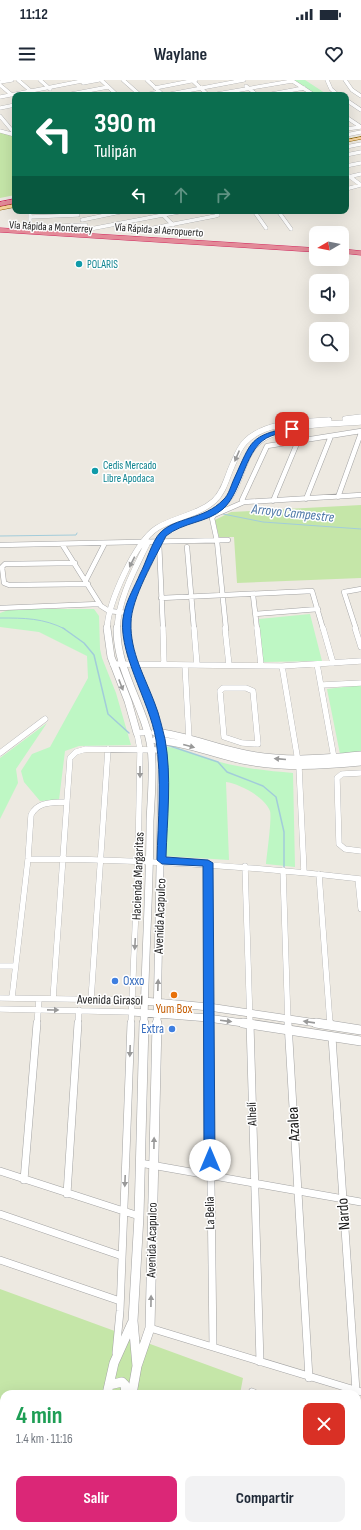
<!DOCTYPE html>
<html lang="es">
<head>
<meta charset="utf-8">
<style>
	body { margin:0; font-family:"Sofia Sans Condensed",sans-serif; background:#f2f2f3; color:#1f2937; height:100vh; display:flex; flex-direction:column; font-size:15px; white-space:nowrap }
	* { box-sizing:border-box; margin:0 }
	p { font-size:13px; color:#747a83 }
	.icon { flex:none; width:22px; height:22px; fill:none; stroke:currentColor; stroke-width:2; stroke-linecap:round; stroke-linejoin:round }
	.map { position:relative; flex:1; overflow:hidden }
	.details { position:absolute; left:0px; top:1310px; width:361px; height:140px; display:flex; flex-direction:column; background:#fff; border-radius:12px 12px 0 0; box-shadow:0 4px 16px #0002 }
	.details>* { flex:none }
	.guide { position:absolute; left:12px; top:12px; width:337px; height:122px; border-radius:8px; box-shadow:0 4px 16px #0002; background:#0b6e4f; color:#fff; overflow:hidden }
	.needle { width:26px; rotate:260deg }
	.tools { position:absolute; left:309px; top:146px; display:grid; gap:8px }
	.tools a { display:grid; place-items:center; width:40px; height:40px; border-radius:8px; background:#fff; box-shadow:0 4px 16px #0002; font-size:20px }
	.pin { position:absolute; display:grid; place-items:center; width:34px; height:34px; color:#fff; margin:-17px; border-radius:8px; box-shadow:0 2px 6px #0006 }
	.me { position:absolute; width:44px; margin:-22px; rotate:0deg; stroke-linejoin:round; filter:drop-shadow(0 0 3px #0008) }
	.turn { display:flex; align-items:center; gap:14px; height:84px; padding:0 16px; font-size:18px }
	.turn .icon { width:52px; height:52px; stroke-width:2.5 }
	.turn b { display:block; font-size:28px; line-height:34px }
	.lanes { display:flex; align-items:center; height:38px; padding:0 16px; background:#0003; justify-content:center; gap:20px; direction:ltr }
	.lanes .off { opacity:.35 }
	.round { display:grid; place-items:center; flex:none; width:42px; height:42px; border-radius:8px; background:#f2f2f3 }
	.overview { display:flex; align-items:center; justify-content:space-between; height:68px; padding:0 16px }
	h1 { font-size:24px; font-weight:700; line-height:30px; color:#1e9e55 }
	.action { display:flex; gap:8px; margin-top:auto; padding:8px 16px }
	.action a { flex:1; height:46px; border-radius:8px; background:#db2777; color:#fff; font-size:16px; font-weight:700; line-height:46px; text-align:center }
	.action a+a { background:#f2f2f3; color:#1f2937 }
	.status { display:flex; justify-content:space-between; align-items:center; height:28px; padding:0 20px; background:#fff; direction:ltr }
	.status svg { height:11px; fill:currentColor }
	header { display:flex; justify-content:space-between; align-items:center; height:52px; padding:0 16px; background:#fff; font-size:18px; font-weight:700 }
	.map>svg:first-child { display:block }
	.grass { fill:#c5e6a8 }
	.park { fill:#bef7c4 }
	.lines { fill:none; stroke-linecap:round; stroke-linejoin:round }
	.stream-far1 { stroke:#a2ccda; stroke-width:1 }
	.stream { stroke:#a2ccda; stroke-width:1.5 }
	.minor-far3-casing { stroke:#a3a3a3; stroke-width:4 }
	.minor-far2-casing { stroke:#a3a3a3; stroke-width:5.5 }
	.minor-far1-casing { stroke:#a3a3a3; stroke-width:6 }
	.minor-casing { stroke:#a3a3a3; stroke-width:8 }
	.tertiary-far2-casing { stroke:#a3a3a3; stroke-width:6 }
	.tertiary-far1-casing { stroke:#a3a3a3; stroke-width:8 }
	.tertiary-casing { stroke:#a3a3a3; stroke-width:10 }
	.primary-casing { stroke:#8f6505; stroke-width:1 }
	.motorway-casing { stroke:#d0295e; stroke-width:1 }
	.minor-far3 { stroke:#fff; stroke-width:3.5 }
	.minor-far2 { stroke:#fff; stroke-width:4.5 }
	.minor-far1 { stroke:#fff; stroke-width:5.5 }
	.minor { stroke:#fff; stroke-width:7 }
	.tertiary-far2 { stroke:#fff; stroke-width:5.5 }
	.tertiary-far1 { stroke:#fff; stroke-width:7 }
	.tertiary { stroke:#fff; stroke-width:9 }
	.primary { fill:#f9d39b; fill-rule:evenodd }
	.motorway { fill:#e38a98; fill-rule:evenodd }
	.oneway { fill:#999 }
	.route { fill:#1a73e8; stroke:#114b97 }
	.culture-dot { fill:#0f9aa8; stroke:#fff; stroke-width:1.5 }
	.shop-dot { fill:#3f7fe0; stroke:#fff; stroke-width:1.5 }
	.food-dot { fill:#e8710a; stroke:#fff; stroke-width:1.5 }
	.labels { text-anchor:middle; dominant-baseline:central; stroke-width:3; stroke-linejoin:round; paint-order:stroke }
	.far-street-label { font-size:11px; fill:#1c1c1c; stroke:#fff }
	.far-culture-label { font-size:11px; fill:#0d838f; stroke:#fff; text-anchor:start }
	.street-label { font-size:13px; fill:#1c1c1c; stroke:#fff }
	.shop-label { font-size:13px; fill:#366cbe; stroke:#fff; text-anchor:start }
	.food-label { font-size:13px; fill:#c56008; stroke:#fff }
	.water-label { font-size:14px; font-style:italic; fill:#4c77a7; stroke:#fff }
	.near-street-label { font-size:16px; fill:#1c1c1c; stroke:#fff }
</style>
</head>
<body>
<div class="status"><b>11:12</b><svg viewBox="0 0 49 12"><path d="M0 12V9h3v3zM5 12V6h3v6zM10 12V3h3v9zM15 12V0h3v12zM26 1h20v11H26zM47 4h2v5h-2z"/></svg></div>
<header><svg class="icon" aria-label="menu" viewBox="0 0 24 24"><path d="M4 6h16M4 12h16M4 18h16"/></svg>Waylane<svg class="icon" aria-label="heart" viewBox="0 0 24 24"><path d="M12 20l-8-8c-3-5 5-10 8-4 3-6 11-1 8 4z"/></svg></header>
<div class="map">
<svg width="361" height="1450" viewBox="0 0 361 1450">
	<rect width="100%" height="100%" fill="#ede9e1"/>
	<path class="grass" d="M0 52 15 57V115L0 118Z
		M361 425V498L237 503 234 457H219L215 440 231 432Z
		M0 1209 243 1298 240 1314H4V1446H222L221 1450H0Z"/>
	<path class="park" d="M292 0H305L328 15H316Z
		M11 529H94L99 536 100 569 102 578 116 613 131 665 79 666 65 671 59 720 40 721 24 702 21 691 32 674 50 667 88 598 87 576 39 552 0 547V533Z
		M310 534 322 581 262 582 259 539Z
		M361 605V672L340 674 327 609Z
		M47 643 16 689 18 703 0 739V678Z
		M162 666C181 668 198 677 216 681 241 688 267 691 293 693L295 787 266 784C267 773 272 739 270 731 265 717 240 704 226 702L229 780 165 776 166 675Z"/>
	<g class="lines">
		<path class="stream-far1" d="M223 434 263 442 361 449
			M0 456 76 455 77 453
			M0 538C25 538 43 538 65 549"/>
		<path class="stream" d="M63 548 84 563 94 575 108 634 129 653
			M167 665 218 682 227 692 263 706 276 717 284 752V787"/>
		<g class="minor-far3-casing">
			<path id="minor-far3" d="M18 0 32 12
				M40 0 50 9
				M101 0 117 15
				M123 0 140 15
				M147 0 163 15
				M192 0 208 15
				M291 0 314 15
				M327 0 331 9 338 15
				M345 0 352 10 361 16
				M0 2 12 0
				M83 3 99 0
				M0 5 12 15
				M246 6 257 15
				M155 8 196 0
				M66 15 108 7
				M144 15 160 12
				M165 15 244 0
				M211 15 292 1
				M266 15 304 8
				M0 17 87 0
				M346 20 361 30
				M0 28 15 25
				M0 36 15 54
				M346 37 361 47
				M346 49 361 47
				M0 51 15 55
				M346 55 361 52
				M346 67 361 64
				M346 75 361 72
				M346 86 361 83
				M346 94 361 105
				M348 97 361 94
				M346 109 361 105
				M30 131V144L33 147 86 145
				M159 131 173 145
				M254 131 266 148
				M278 131 291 149
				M30 137 78 135
				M82 140 125 131
				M90 149 184 131
				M133 152 215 136 218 135 216 131"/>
		</g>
		<g class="minor-far2-casing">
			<path id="minor-far2" d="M338 417 361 353
				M306 419 331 356
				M273 421 298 361
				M244 422 242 420 267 366 361 351
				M244 422 361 415
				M159 462 163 549
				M62 464 101 526 109 531 128 533
				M0 465 228 460
				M187 467 194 549
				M75 483 5 484 2 487 4 503 9 505 88 504
				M86 500 105 463
				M253 515 257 549
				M161 518 312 511 323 549
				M0 528 99 524
				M255 534 318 529
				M226 549 217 461 212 438 214 435 244 422
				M356 549 344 512 361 509"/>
		</g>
		<g class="minor-far1-casing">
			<path id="minor-far1" d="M163 548 164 584
				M194 548 197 585
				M225 548 229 585
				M257 548 261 585
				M323 548 333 583
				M355 548 361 567
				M113 584 282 586 361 581
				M317 584 334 678
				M185 585 189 659
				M282 586 299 687 304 792
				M322 605 361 603
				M223 608H246L253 611 258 664 242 663 224 657 220 611Z
				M0 673 45 639
				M361 693 342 694 337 698 339 764 345 769 361 771
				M28 779C140 779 250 786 361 799
				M208 783 209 944
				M245 786 250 944
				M283 790 288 944
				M319 794 330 944
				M358 799 361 829
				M0 886H15
				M133 902 145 903
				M0 918 133 920
				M12 918 28 779 31 735C38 721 52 723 66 722
				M53 919 70 678 76 672 86 669 162 670
				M91 920 108 669
				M0 929 132 932
				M37 944 39 919
				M78 944 79 930
				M131 944 138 780 140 670 137 653 149 652"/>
		</g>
		<g class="minor-casing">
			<path id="minor" d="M209 943 213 1267
				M250 943 260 1282
				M288 943 309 1298
				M330 943V945
				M332 957 356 1311
				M140 1083 361 1122
				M0 1091 139 1136
				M24 1100 37 943
				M67 1114 78 943
				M0 1134 122 1176
				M0 1180 120 1221
				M150 1248 361 1312
				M116 1273 120 1231 131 943
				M252 1312 256 1314
				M357 1346 361 1347
				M357 1432 361 1398
				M355 1446V1450
				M196 1450 197 1446
				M249 1450 250 1446
				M304 1450 305 1446"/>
		</g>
		<g class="tertiary-far2-casing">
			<path id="tertiary-far2" d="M345 339 361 337
				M107 549C108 523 135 462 157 448 175 437 198 435 214 421 224 412 227 397 232 386 236 377 239 368 245 362 265 341 303 342 329 340
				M117 549C119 517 134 491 148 462
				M126 549C126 526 139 504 149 484 153 475 155 464 161 456 164 452 169 449 173 447 190 438 212 438 225 423 245 403 240 369 268 356 296 343 331 344 361 342"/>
		</g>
		<g class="tertiary-far1-casing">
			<path id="tertiary-far1" d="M107 548 111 577 128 621 137 653
				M117 548C116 590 145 627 151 668 154 690 151 718 150 741 150 809 145 876 144 944
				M126 548 131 575 155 635 162 683 157 944
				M155 652C185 655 212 667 241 673 281 682 321 679 361 675
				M156 660C186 662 213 674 242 680 282 688 321 686 361 682
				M133 920 209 927 323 944
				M132 932 208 938 250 944"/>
		</g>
		<g class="tertiary-casing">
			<path id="tertiary" d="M243 943 361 961
				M316 943 361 950
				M137 1286 150 1248 157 943
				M109 1305 122 1302 125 1305 126 1314
				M107 1314 114 1283 132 1243
				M132 1314 137 1286 133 1241 139 1136 144 943
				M105 1446V1450
				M77 1450 78 1446"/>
		</g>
		<g class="primary-casing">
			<path id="primary" d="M361 57V59L346 62V60Z
				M15 124V127L0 130V127Z"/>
		</g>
		<g class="motorway-casing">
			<path id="motorway" d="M15 119V123L0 126V122Z
				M0 148 316 168V172L0 152Z
				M342 169 361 171V175L342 173Z"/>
		</g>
		<use href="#minor-far3" class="minor-far3"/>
		<use href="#minor-far2" class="minor-far2"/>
		<use href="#minor-far1" class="minor-far1"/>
		<use href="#minor" class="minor"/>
		<use href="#tertiary-far2" class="tertiary-far2"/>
		<use href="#tertiary-far1" class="tertiary-far1"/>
		<use href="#tertiary" class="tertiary"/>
		<use href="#primary" class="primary"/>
		<use href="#motorway" class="motorway"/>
	</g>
	<defs><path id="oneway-solid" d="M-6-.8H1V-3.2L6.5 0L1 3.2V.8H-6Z"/></defs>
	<g class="oneway">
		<use href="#oneway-solid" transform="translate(237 376) rotate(113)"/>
		<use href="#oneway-solid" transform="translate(132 482) rotate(117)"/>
		<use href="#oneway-solid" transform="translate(121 605) rotate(69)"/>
		<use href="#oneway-solid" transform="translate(189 666) rotate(15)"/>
		<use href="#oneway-solid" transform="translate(280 679) rotate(-175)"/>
		<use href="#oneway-solid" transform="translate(140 692) rotate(90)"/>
		<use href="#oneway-solid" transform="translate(135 864) rotate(93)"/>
		<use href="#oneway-solid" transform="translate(158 905) rotate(-88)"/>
		<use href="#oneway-solid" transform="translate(53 930) rotate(1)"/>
		<use href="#oneway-solid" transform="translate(226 941) rotate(7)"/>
		<use href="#oneway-solid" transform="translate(309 942) rotate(-172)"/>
		<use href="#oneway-solid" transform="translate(130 971) rotate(92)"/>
		<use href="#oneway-solid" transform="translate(154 1063) rotate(-89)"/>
		<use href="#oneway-solid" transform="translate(125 1101) rotate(92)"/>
		<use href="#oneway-solid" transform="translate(151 1221) rotate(-89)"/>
	</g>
	<path class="route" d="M292 347 296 349 295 351C287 353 278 353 271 356 244 366 244 410 223 429 207 443 183 442 166 456 155 478 131 519 131 543 130 572 145 597 155 624 159 634 162 647 165 659 172 696 167 740 166 777L208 780 213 783 215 1080 213 1083 210 1085 206 1083 204 1080 203 786 162 784 157 780C158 741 162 699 156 660 150 621 115 569 124 533 127 519 135 506 140 494 146 483 152 461 160 453 175 437 204 440 223 420 229 415 231 405 234 399 252 360 249 356 292 347Z"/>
	<g class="culture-dot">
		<circle cx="79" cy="184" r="4"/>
		<circle cx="95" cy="391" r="4"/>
	</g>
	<g class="shop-dot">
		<circle cx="115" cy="901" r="4"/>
		<circle cx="172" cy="949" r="4"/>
	</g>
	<circle class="food-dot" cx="174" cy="915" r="4"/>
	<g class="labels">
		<g class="far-street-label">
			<text transform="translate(51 147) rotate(3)">Vía Rápida a Monterrey</text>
			<text transform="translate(159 150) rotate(4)">Vía Rápida al Aeropuerto</text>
		</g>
		<g class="far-culture-label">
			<text x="87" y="184">POLARIS</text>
			<text x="103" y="385">Cedis Mercado<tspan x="103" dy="13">Libre Apodaca</tspan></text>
		</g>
		<g class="street-label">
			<text transform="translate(138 796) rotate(-88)">Hacienda Margaritas</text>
			<text transform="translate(160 836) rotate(-88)">Avenida Acapulco</text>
			<text transform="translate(110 920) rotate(1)">Avenida Girasol</text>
			<text transform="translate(252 1034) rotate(-92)">Alhelí</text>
			<text transform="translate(210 1133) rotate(-91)">La Belia</text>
			<text transform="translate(152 1160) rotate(-89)">Avenida Acapulco</text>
		</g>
		<g class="shop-label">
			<text x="123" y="901">Oxxo</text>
			<text x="164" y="949" text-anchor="end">Extra</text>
		</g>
		<g class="food-label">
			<text x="174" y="929">Yum Box</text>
		</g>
		<g class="water-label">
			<text transform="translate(293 433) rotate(6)">Arroyo Campestre</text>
		</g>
		<g class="near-street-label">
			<text transform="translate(294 1044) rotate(-93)">Azalea</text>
			<text transform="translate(344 1134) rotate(-94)">Nardo</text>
		</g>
	</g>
</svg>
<div class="tools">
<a><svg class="needle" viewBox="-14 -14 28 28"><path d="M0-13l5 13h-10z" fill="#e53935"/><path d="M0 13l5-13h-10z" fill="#747a83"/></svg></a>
<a><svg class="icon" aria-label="sound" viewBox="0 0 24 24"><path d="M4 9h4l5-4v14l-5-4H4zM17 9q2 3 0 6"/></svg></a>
<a><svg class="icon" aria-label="search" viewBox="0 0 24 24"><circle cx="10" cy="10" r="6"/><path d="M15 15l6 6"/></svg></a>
</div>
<div class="pin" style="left:292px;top:349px;background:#d93025"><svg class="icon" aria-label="arrive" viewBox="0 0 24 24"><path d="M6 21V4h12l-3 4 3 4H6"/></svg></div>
<svg class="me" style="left:210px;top:1080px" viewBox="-20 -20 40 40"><circle r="19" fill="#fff"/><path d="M0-13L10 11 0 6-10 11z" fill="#1a73e8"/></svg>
<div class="guide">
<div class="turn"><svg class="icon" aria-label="left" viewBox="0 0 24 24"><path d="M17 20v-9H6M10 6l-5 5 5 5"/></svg><div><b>390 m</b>Tulipán</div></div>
<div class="lanes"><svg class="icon" aria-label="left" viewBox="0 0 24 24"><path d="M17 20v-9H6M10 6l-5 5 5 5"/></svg><svg class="icon off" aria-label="ahead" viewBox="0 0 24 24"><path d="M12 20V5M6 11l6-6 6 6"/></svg><svg class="icon off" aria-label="right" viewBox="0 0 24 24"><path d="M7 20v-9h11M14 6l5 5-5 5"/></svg></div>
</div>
<section class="details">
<div class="overview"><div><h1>4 min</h1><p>1.4 km · 11:16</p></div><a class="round" style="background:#d93025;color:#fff"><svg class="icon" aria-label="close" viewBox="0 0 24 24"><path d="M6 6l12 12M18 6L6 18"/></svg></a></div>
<div class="action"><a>Salir</a><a>Compartir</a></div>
</section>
</div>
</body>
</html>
